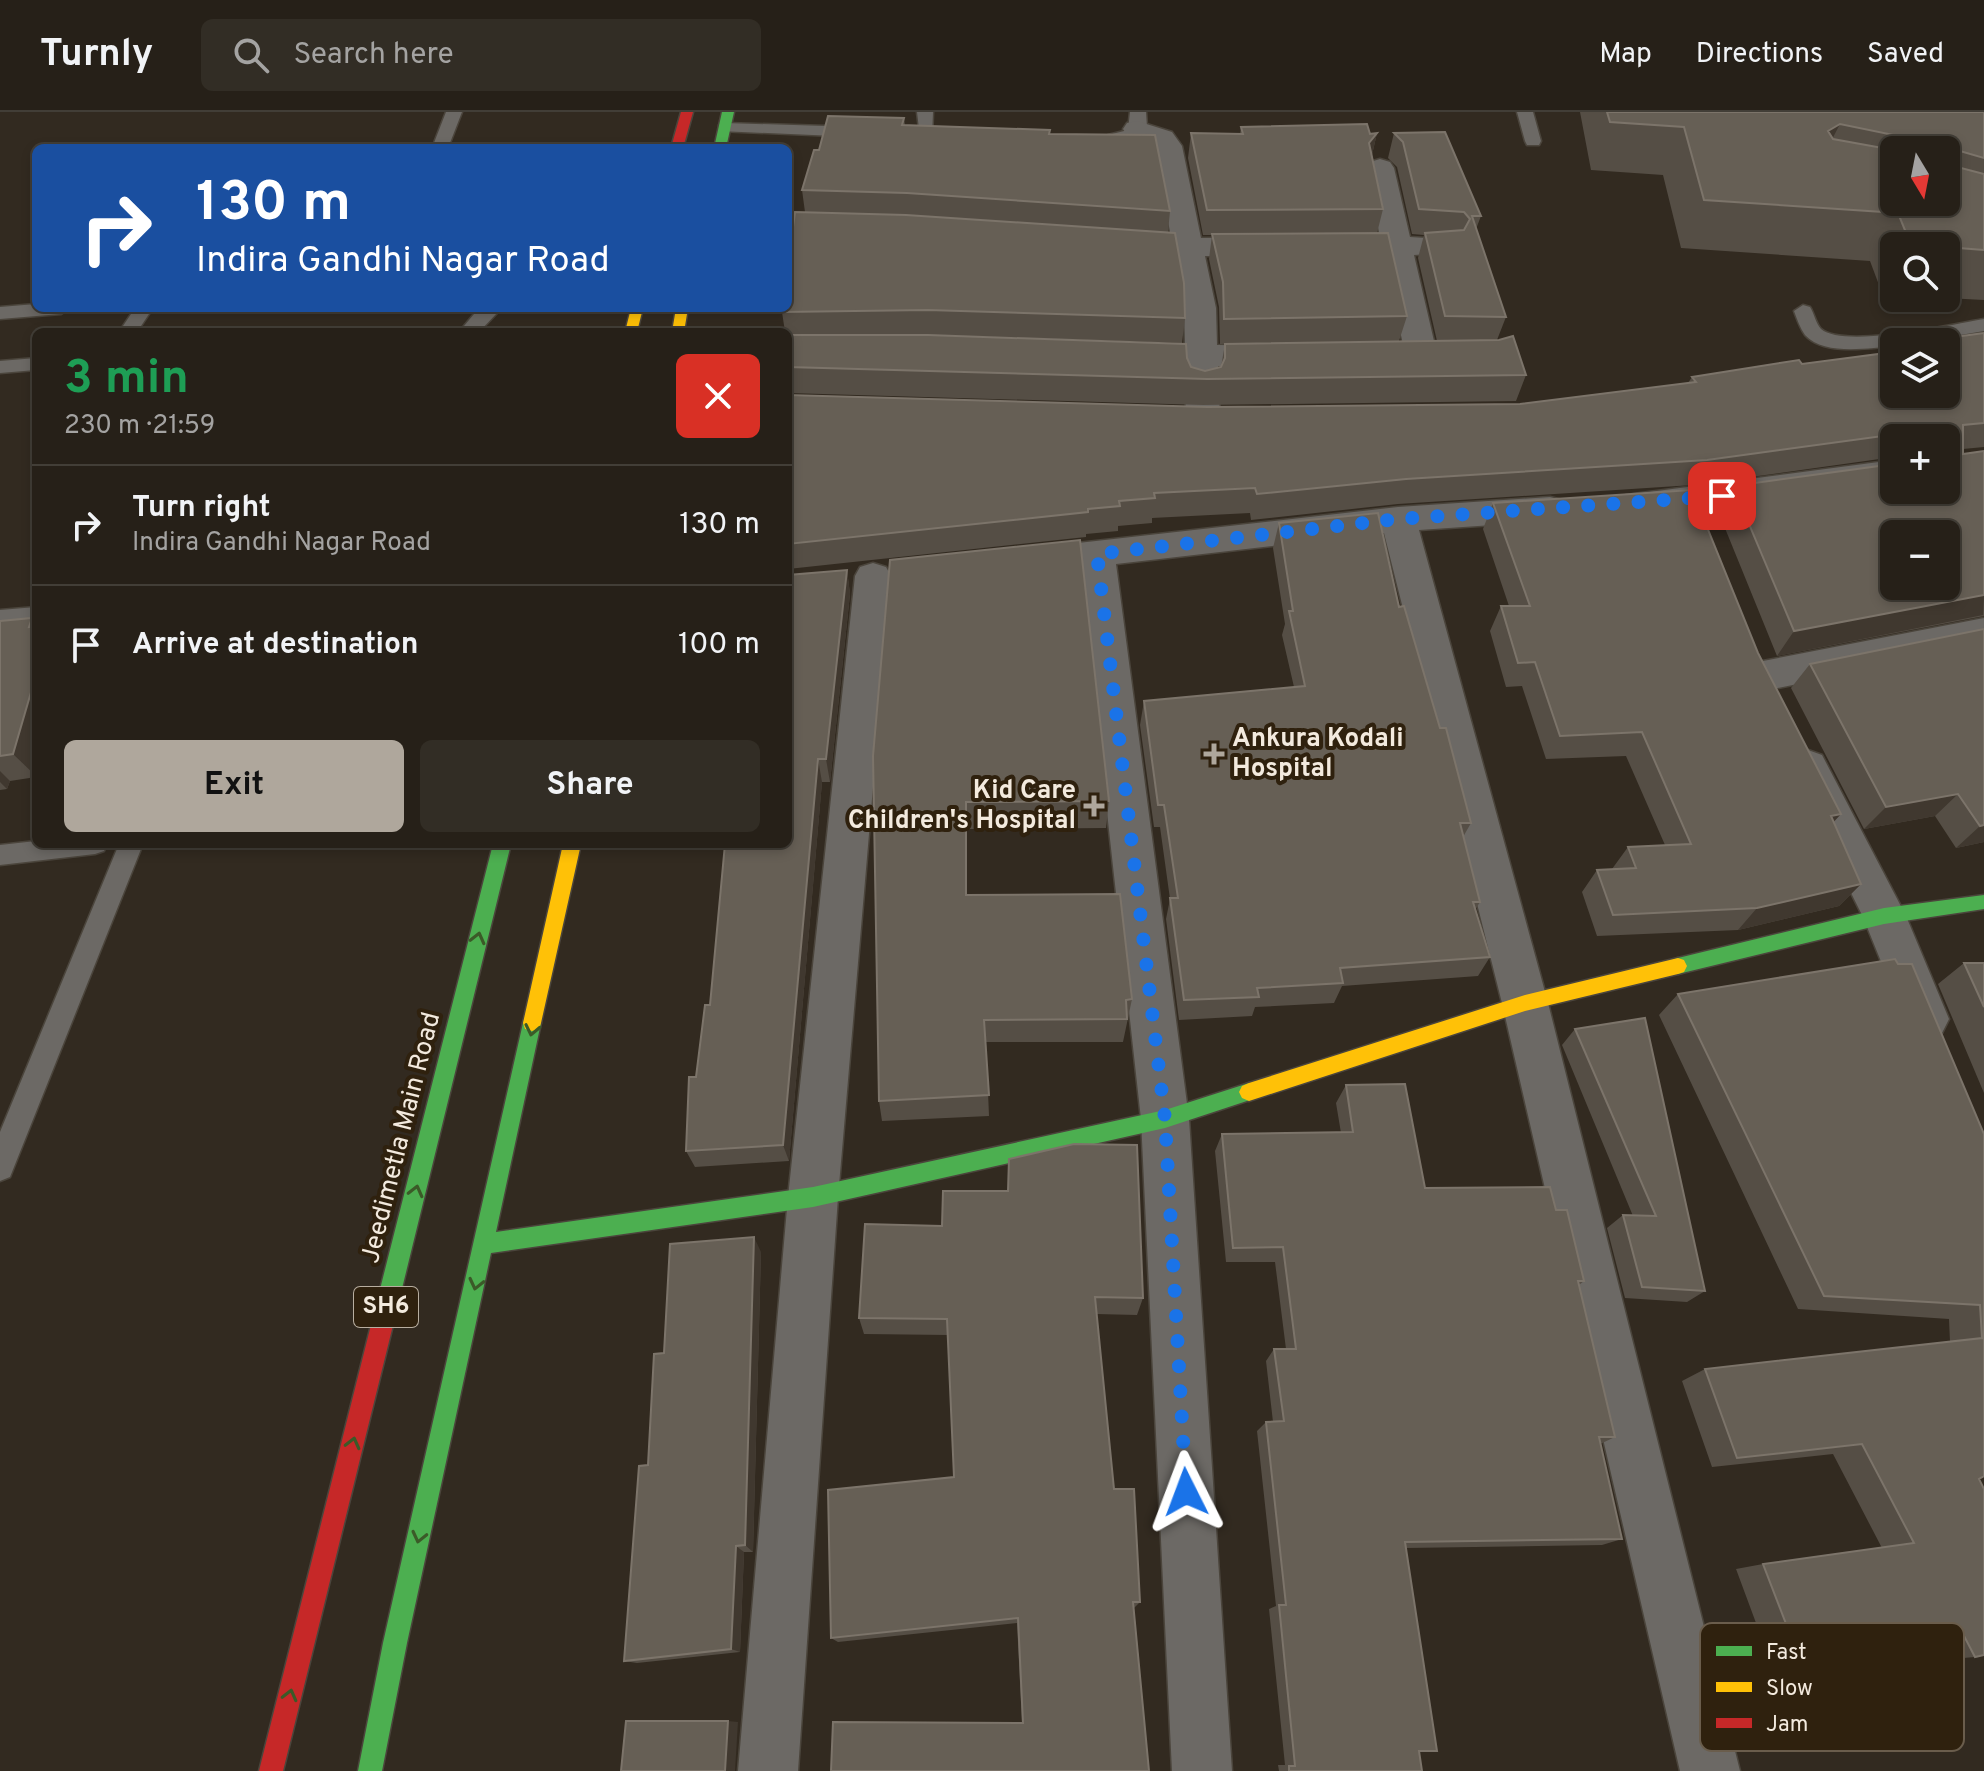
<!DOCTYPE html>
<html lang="en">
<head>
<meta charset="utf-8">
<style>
	body { margin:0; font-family:Overpass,sans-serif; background:#322d25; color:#f1f3f6; height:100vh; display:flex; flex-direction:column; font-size:30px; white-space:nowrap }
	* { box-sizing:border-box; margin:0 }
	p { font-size:26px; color:#a4a3a2 }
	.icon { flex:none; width:44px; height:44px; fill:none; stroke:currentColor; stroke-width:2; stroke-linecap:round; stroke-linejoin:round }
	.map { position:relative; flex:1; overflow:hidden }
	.panel { position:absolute; left:32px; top:216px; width:760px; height:520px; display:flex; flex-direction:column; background:#262018; border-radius:12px; box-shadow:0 4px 12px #0003,0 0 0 2px #423e37 }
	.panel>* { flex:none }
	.banner { position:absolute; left:32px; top:32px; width:760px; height:168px; border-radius:12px; box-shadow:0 4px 12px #0003,0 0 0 2px #423e37; background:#1a4fa0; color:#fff; overflow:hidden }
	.needle { width:52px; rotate:170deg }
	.controls { position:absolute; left:1880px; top:24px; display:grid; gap:16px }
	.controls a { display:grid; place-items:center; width:80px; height:80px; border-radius:12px; background:#262018; box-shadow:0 4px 12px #0003,0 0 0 2px #423e37; font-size:40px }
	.pin { position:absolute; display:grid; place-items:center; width:68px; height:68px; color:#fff; margin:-34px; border-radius:16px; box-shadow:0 4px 12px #0006 }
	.me { position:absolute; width:88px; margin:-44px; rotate:357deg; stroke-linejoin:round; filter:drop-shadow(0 0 6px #0008) }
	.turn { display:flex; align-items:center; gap:28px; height:168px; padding:0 32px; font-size:36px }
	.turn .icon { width:104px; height:104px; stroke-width:2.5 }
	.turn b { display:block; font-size:56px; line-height:68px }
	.round { display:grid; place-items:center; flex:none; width:84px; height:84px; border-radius:12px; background:#322d25 }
	.overview { display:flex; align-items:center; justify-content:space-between; height:136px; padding:0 32px }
	h1 { font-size:48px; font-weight:700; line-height:60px; color:#1e9e55 }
	.primary-button { display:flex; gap:16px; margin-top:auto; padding:16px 32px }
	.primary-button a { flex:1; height:92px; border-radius:12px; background:#afa79c; color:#111; font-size:32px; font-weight:700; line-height:92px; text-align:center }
	.primary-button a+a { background:#322d25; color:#f1f3f6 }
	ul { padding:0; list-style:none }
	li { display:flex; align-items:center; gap:24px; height:120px; padding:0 32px; border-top:2px solid #423e37 }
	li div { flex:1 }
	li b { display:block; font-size:30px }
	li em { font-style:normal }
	header { display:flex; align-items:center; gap:48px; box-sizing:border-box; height:112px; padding:0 40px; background:#262018; border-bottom:2px solid #423e37 }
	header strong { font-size:38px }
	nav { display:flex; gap:44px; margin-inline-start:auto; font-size:28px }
	.search { width:560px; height:72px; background:#322d25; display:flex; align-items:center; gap:20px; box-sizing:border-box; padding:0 28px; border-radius:12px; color:#a4a3a2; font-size:30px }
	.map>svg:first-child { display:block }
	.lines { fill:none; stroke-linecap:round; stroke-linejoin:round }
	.lane-casing { stroke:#4b453c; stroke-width:3 }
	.street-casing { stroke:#4b453c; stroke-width:3 }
	.fast-casing { stroke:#4b453c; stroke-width:3 }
	.slow-casing { stroke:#4b453c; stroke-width:3 }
	.jam-casing { stroke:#4b453c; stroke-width:3 }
	.lane { fill:#6c6965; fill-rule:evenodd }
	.street { fill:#6c6965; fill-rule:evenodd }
	.fast { fill:#4caf50; fill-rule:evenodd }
	.slow { fill:#ffc107; fill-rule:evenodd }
	.jam { fill:#c62828; fill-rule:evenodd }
	.wall { fill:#554e45; fill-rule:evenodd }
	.shaded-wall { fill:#40382f }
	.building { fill:#665f55; stroke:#7c746a; stroke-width:2; fill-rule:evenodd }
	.oneway { stroke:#3b5a28 }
	.route { stroke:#1a73e8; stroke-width:14; stroke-dasharray:0 25.2 }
	.poi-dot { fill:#afa79c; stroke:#2f210e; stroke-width:3 }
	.labels { text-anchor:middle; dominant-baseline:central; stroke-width:8; stroke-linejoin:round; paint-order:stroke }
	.shield { fill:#2f210e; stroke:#b8aea0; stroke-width:2 }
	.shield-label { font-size:24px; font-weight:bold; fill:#f3eade }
	.poi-label { font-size:26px; font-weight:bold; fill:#f3eade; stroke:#2f210e; text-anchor:start }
	.street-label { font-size:26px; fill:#f3eade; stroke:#2f210e }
	.key { fill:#2f210e; stroke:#6a5d4c; stroke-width:2 }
	.key-label { font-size:22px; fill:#f3eade }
</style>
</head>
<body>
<header>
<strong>Turnly</strong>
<div class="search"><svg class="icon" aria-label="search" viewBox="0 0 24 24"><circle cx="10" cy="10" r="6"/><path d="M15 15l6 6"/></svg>Search here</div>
<nav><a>Map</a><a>Directions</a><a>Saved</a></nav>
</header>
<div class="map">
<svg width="1984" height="1659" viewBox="0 0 1984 1659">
	<rect width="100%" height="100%" fill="#322a20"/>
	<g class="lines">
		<g class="lane-casing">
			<path id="lane" d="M446 0H462L448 36H432Z
				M917 0H933L932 25H920Z
				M1130 0H1146L1147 15 1140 25 1108 29 1106 26 1108 23 1128 18Z
				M1517 0H1533L1541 29 1539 33H1527L1525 29Z
				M725 11 858 15 866 20 858 25 719 19V13Z
				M36 192V196H70L61 202 0 207V195Z
				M1803 193 1810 195C1814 201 1816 212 1821 217 1844 237 1954 212 1984 207V219L1919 230H1894V234C1869 236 1824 244 1805 223 1800 216 1797 207 1794 199Z
				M135 196H153L137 220H119Z
				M479 196H497L498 200 479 220H459Z
				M36 246V258L0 261V249Z
				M36 495V511L0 514V498Z
				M36 729V732H107L104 739 95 742 0 753V733Z
				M119 732H143L14 1055 10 1065 0 1069V1020Z"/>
		</g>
		<g class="street-casing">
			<path id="street" d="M1137 9 1172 20 1182 34 1201 126 1380 125 1366 56 1370 50 1380 47 1390 50 1394 56 1410 125 1456 128 1460 134 1456 140 1414 143 1437 242 1432 249 1421 252 1410 249 1405 242 1384 143 1205 144 1216 196 1217 233 1284 234 1295 237 1300 244 1295 251 1284 254H1218L1220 307 1215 315 1203 318 1191 315 1186 307 1185 253H1129L1118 250 1113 243 1118 236 1129 233H1185L1184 196 1174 143 1105 136 1101 130 1105 124 1116 121 1171 125 1154 35 1127 23 1123 17 1127 11Z
				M1894 348V372L1693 400 1638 404 1626 401 1620 392 1626 383Z
				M1550 385 1562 388 1568 397 1562 406 1550 409 1419 418 1548 891 1740 1659H1680L1502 891 1384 421 1116 452 1189 1007 1232 1659H1172L1141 1007 1080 456 1069 458 1056 454 1051 445 1056 436 1069 432 1398 395Z
				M873 451 886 455 891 464 838 1085 798 1659H738L788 1085 855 464 860 455Z
				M1984 506V534L1763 579 1749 574 1744 564 1749 554 1763 549Z
				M1808 638 1822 643 1906 804 1949 907 1942 921 1926 927 1910 921 1863 805 1788 654 1794 643Z"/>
		</g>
		<g class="fast-casing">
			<path id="fast" d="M722 0H734L726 36H714Z
				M493 732H511L396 1201 392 1208 385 1212 378 1208 374 1201Z
				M1984 783V797L1884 812 1678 862 1672 860 1669 854 1672 848 1678 846 1884 796Z
				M532 903 539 905 541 911 496 1120 813 1075 1165 998 1249 971 1256 974 1259 980 1256 986 1165 1016 813 1095 491 1141 407 1531 382 1659H358L383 1531 523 911 525 905Z"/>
		</g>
		<g class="slow-casing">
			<path id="slow" d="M631 196H643L637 220H625Z
				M676 196H688L684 220H672Z
				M563 732H581L541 911 539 917 532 919 525 917 523 911Z
				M1678 846 1684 848 1687 854 1684 860 1678 862 1525 899 1249 989 1242 986 1239 980 1242 974 1249 971 1525 883Z"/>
		</g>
		<g class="jam-casing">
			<path id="jam" d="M681 0H693L683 36H671Z
				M385 1190 392 1194 396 1201 283 1659H259L374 1201 378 1194Z"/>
		</g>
		<use href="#lane" class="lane"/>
		<use href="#street" class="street"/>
		<use href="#fast" class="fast"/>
		<use href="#slow" class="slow"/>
		<use href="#jam" class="jam"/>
	</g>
	<path class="wall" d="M1580 0H1984V188L1946 186V134H1894V182L1882 181 1870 149 1681 136 1663 63 1591 58ZM1894 38H1946V90Z
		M904 6 905 13 1050 22 1170 99 1168 120 1185 206 1182 231 929 223 1187 246 1191 255 1205 259 1221 255 1225 232 1437 229 1418 146 1424 123 1412 122 1397 55 1388 46 1394 21 1481 104 1476 117 1506 205 1497 228 1526 263 1516 289 1203 293 788 281V220H785L782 200 805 100 802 78Z
		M1241 15 1377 21 1372 43 1383 97 1377 121 1407 204 1399 229 1220 232 1219 195 1209 147 1212 123H1203L1188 46 1191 21 1240 22Z
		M1984 221V335L1963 337V342L1984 339V504L1777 544 1718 399 1733 374 1894 378 1946 326H1894V345L1693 373 1398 392 1251 408 1250 401 1152 406V411L1118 414V419L1086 422V425L788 457V283L1207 295 1520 292 1688 271 1692 265 1802 252 1894 282 1946 230H1924L1925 229Z
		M1493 391 1758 541 1861 772 1839 794 1738 818 1597 824 1582 780 1597 758 1612 757 1628 735 1665 733 1626 644 1546 647 1522 574 1506 575 1490 519 1501 494H1509L1483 417Z
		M1279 411 1399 495 1471 711 1463 725 1480 790 1475 798 1490 845 1478 864 1342 874 1334 891 1255 895 1252 904 1179 908 1166 807 1170 787 1160 715H1154L1140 613 1144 589 1294 575 1282 523 1285 512 1273 436Z
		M847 458 850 482 830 670H822L789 1049 695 1055 686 1039 696 965 710 893Z
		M32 506 36 511V665L10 669 7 677 0 678V509Z
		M1984 517V730L1956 736 1935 704 1864 717 1791 576 1810 552Z
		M873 644 1109 689 1106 716 966 717 967 783 1132 887 1123 930H986L989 1004 882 1009 879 989Z
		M1964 851H1984V981L1938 872Z
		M1678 882 1984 1022V1364L1979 1367 1975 1545 1940 1548 1928 1525 1769 1546 1736 1457 1763 1452 1882 1436 1833 1342 1712 1355 1682 1269 1705 1257 1950 1230 1949 1207 1798 1197 1659 903Z
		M1575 917 1705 1179 1687 1190 1625 1186 1607 1116 1623 1103 1633 1104 1562 933Z
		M1346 973 1425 1076 1556 1098 1584 1169 1579 1173 1615 1325 1600 1332 1622 1427 1602 1433 1406 1436 1419 1639 1422 1659H1279L1278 1653H1285L1269 1497 1276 1494 1257 1319 1266 1310H1273L1266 1249 1274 1237H1286L1275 1150H1226L1215 1039 1222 1022 1341 1021 1336 991Z
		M865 1112 1143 1186 1137 1203 1096 1202 1114 1377 1140 1490 1134 1496 1149 1659 1022 1611 1017 1511 838 1530 831 1526 954 1365 948 1223 864 1222 859 1206Z
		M761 1140 753 1440H744L740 1540 637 1551 624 1549 648 1353 664 1241Z"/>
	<path class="shaded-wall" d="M1840 12 1815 60 1828 19Z
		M1377 21 1371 47 1369 31Z
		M847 458 850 482 830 670 826 647Z
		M1984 483 1983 503 1777 544 1794 519Z
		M32 506 36 511V523L29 515Z
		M36 563V664L13 642Z
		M818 647 822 670 789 1049 783 1033Z
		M0 659 10 669 7 677 0 670Z
		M1958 682 1935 704 1864 717 1886 695Z
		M1841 702 1820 725 1831 704Z
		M1984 713V730L1956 736 1980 714Z
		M1861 772 1839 794 1738 818 1757 796Z
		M754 1125 761 1140 753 1440 745 1433Z
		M736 1434 744 1440 740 1540 731 1537Z
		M728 1609 738 1610 735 1659H725Z"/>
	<path class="building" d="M1607 0H1984V46L1960 39 1924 38 1923 29 1840 12 1828 19 1833 27 1894 38V90H1946V52L1984 62V138L1946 135V134L1911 133 1898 101 1704 88 1684 15 1610 10Z
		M828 4 904 6 902 13 1050 18 1049 22 1155 23 1170 99 907 81 802 78 814 38H819Z
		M1367 12 1370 22 1377 21 1369 31 1383 97 1207 98 1191 21 1243 22 1241 15Z
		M1445 20 1481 104H1472L1506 205 1445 204 1425 121 1464 118 1470 107 1464 100 1419 97 1403 30 1394 21Z
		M795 100 906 103 1175 121 1184 171 1185 206 928 198 782 200V196H788V153Z
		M1388 121 1407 204 1224 207 1223 170 1212 122Z
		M1984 221V311L1963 313V342L1984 339V483L1794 519 1733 374 1894 352V378H1946V326H1915V322L1912 320 1707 348 1406 367 1257 382 1255 376 1154 381 1155 386 1119 389 1120 394 1088 397V400L788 432V283L1207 295 1520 292 1696 270 1692 265 1799 248 1802 252 1894 240V282H1946V230H1926L1925 229ZM1894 422H1946V474H1894Z
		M788 223H928L1186 232 1187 246 1191 255 1205 259 1221 255 1225 246V232L1499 228 1513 224 1526 263 1207 267 788 255Z
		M1692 378 1758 541 1841 702 1831 704 1861 772 1757 796 1613 803 1597 758 1636 756 1628 735 1691 732 1642 620 1560 624 1535 550 1518 551 1501 494H1530L1493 391Z
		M1378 401 1399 495 1404 494 1440 616H1446L1471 711H1460L1480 790H1473L1490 845 1340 856 1343 871 1257 876 1259 885 1184 888 1170 786H1178L1164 693H1158L1144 589 1305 574 1289 499H1293L1279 411Z
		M1080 428 1109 689 966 690V783L1120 782 1132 887 1126 888 1127 907 984 908 989 983 879 989 873 644 890 448Z
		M847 458 826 647H818L783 1033 686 1039 689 965H696L705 893H710L725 732H788V463Z
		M32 506 29 515 36 514V563L13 642 0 644V509Z
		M1984 517V713L1980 714 1958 682 1886 695 1810 552Z
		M1895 847 1898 852H1912L1984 1022V1364L1979 1367 1984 1377V1543L1975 1545 1962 1520 1798 1543 1763 1452 1914 1431 1862 1332 1737 1346 1705 1257 1982 1226 1980 1193 1824 1184 1678 882Z
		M1964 851H1984V895Z
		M1645 906 1705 1179 1642 1175 1623 1103 1656 1104 1575 917Z
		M1405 972 1425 1076 1550 1075 1556 1098H1567L1584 1169H1578L1615 1325H1599L1622 1427 1405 1430 1437 1639H1419L1422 1659H1289V1654H1295L1279 1493H1286L1266 1310 1284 1309 1274 1237H1296L1283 1135 1233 1136 1222 1022 1353 1020 1346 973Z
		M1074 1032 1137 1033 1143 1186 1095 1185 1114 1377H1134L1140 1490H1133L1149 1659H831L833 1610 1023 1611 1018 1506 831 1526 828 1378 954 1365 947 1207 859 1206 865 1112 942 1114 943 1079H1008L1009 1047Z
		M754 1125 745 1433 736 1434 731 1537 624 1549 639 1354 648 1353 654 1242 664 1241 670 1132Z
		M626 1609H728L725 1659H621Z"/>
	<defs><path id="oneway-chevron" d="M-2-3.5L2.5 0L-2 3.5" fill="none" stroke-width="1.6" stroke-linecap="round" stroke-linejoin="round" transform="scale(2)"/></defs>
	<g class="oneway">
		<use href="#oneway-chevron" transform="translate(478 826) rotate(-76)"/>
		<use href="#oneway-chevron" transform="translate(532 918) rotate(102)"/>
		<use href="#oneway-chevron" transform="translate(416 1079) rotate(-76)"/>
		<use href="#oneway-chevron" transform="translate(476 1172) rotate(103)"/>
		<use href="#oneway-chevron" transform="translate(353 1331) rotate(-76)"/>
		<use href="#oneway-chevron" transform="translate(419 1425) rotate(103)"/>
		<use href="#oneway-chevron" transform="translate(290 1583) rotate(-76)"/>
	</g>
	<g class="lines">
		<path class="route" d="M1186 1380 1165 1007 1097 442 1398 407 1722 384"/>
	</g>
	<g class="poi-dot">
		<path d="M1210 630h8v8h8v8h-8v8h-8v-8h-8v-8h8z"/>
		<path d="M1090 682h8v8h8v8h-8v8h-8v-8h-8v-8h8z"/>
	</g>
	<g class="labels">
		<rect class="shield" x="354" y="1175" width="64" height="40" rx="6"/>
		<g class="shield-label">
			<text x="386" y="1195">SH6</text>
		</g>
		<g class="poi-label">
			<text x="1232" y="627">Ankura Kodali<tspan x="1232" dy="30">Hospital</tspan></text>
			<text x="1076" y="679" text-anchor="end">Kid Care<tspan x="1076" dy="30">Children's Hospital</tspan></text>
		</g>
		<g class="street-label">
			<text transform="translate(402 1026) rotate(-76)">Jeedimetla Main Road</text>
		</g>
	</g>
	<rect x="1700" y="1511" width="264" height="128" rx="12" class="key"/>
	<rect x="1716" y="1534" width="36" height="10" fill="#4caf50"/>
	<rect x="1716" y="1570" width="36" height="10" fill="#ffc107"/>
	<rect x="1716" y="1606" width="36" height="10" fill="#c62828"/>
	<g class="key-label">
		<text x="1766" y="1547">Fast</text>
		<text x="1766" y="1583">Slow</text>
		<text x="1766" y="1619">Jam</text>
	</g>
</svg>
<div class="controls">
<a><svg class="needle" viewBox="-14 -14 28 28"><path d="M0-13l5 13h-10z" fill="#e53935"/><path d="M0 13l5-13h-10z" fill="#a4a3a2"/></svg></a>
<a><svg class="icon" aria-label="search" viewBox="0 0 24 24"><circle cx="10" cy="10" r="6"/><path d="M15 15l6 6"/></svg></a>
<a><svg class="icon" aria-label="layers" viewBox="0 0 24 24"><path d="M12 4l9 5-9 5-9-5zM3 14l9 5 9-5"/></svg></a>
<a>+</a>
<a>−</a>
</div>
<div class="pin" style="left:1722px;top:384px;background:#d93025"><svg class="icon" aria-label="arrive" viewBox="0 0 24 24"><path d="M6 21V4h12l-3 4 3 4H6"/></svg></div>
<svg class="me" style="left:1186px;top:1380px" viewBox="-20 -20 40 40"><path d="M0-17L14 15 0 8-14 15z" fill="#1a73e8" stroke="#fff" stroke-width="4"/></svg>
<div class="banner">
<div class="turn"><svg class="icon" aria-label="right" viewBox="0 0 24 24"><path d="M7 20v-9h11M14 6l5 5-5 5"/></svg><div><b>130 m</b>Indira Gandhi Nagar Road</div></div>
</div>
<section class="panel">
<div class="overview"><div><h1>3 min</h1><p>230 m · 21:59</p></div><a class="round" style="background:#d93025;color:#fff"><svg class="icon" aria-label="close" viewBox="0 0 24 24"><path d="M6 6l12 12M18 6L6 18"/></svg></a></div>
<ul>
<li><svg class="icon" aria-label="right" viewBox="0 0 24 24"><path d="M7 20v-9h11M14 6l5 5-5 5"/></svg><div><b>Turn right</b><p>Indira Gandhi Nagar Road</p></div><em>130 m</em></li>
<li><svg class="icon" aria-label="arrive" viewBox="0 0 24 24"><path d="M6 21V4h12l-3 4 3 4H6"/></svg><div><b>Arrive at destination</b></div><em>100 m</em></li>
</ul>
<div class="primary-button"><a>Exit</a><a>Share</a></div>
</section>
</div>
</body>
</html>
